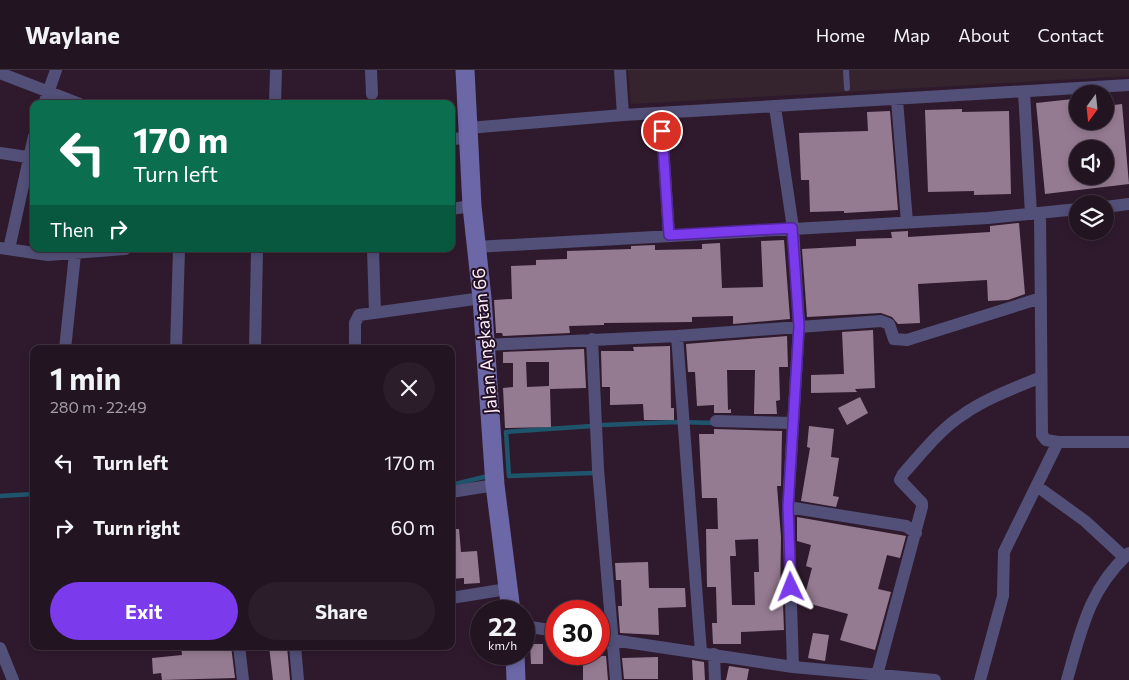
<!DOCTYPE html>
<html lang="en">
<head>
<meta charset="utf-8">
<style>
	body { margin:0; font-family:Commissioner,sans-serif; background:#2b1d2a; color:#f1f3f6; height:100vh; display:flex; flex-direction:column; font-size:19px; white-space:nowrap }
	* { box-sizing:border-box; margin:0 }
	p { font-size:16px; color:#a39ea5 }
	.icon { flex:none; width:28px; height:28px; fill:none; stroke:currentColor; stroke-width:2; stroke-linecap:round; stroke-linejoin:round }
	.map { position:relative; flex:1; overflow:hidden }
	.panel { position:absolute; left:30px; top:275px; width:425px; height:305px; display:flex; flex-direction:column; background:#231422; border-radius:10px; box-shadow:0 2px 8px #0003,0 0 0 1px #403340 }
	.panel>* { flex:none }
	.banner { position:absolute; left:30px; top:30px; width:425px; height:152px; border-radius:10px; box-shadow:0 2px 8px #0003,0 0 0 1px #403340; background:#0b6e4f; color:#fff; overflow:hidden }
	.needle { width:32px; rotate:195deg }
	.buttons { position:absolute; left:1069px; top:15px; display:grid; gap:10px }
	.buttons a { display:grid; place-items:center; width:45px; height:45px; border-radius:50%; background:#231422; box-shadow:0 2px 8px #0003,0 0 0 1px #403340; font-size:25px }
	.speed { position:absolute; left:470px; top:530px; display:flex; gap:10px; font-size:25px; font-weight:700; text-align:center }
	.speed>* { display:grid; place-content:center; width:65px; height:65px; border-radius:50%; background:#231422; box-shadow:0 2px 8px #0003,0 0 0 1px #403340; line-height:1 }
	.speed small { font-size:12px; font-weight:400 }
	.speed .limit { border:8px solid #d22; background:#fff; color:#111 }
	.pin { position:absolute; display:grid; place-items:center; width:42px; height:42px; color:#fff; margin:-21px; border:2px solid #fff; border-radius:50%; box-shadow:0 1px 5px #0007 }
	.me { position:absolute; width:55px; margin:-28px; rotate:358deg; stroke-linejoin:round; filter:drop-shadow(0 0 4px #0008) }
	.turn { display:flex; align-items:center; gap:18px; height:105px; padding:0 20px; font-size:22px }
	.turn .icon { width:65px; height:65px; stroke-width:2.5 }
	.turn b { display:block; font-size:35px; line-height:42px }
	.then { display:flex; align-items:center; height:48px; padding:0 20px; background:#0003; gap:10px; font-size:19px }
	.round { display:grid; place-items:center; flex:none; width:52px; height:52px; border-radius:26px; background:#2b1d2a }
	.summary { display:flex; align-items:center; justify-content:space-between; height:85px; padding:0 20px }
	h1 { font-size:30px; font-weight:700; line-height:38px }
	.button { display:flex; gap:10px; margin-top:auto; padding:10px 20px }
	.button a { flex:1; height:58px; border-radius:30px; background:#7c3aed; color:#fff; font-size:20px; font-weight:700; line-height:58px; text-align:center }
	.button a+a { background:#2b1d2a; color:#f1f3f6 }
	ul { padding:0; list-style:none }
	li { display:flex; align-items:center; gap:15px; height:65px; padding:0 20px }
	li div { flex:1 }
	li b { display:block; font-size:19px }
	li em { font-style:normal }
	header { display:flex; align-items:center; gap:30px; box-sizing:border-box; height:70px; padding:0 25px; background:#231422; border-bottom:1px solid #403340 }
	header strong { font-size:24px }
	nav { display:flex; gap:28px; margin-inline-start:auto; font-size:18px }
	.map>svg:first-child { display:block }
	.education { fill:#35242e }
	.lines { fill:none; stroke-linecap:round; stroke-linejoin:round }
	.stream { stroke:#1e556c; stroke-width:4.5 }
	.building { fill:#957b92; fill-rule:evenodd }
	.lane { stroke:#525078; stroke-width:6 }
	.street { stroke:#525078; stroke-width:12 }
	.secondary { stroke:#6c68a8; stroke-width:19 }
	.route-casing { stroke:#51269a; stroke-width:12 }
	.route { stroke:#7c3aed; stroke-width:9 }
	.labels { text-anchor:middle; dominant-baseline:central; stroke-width:4; stroke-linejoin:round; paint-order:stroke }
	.street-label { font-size:18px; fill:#fdeefb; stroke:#251124 }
</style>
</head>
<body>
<header>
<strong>Waylane</strong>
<nav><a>Home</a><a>Map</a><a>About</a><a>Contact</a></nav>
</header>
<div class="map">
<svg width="1129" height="610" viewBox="0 0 1129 610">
	<rect width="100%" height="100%" fill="#2f1a2d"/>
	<path class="education" d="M628 0H1129V6L631 34Z"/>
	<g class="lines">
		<path class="stream" d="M603 355 677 352 716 353
			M592 403 509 406 506 362 592 356
			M451 415 484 407
			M0 426 34 424"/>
	</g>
	<path class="building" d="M1073 29 1076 51H1105V36L1122 34 1129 114 1045 124 1036 33ZM1078 79H1105V106H1078Z
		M962 39V42L1009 41 1011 124 974 125V121L928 122 925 40Z
		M890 41 898 140 844 143V141L810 142 809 110H801L799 63 868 61 867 42Z
		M1019 153 1025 224 1008 230 988 231 987 210 918 214 920 253 898 254 892 247 881 243 807 247 802 179 856 176V169L892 168 891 162 908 161V167L990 162V156Z
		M784 170 790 249 733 254V246L692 247V252L604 253V255L569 256 570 263 503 266 502 263H496L494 230 512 229 511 196 536 195V190L567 189V181L631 179V176L655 175V180L702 179V174L720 173 722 218 763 217 761 171Z
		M873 260 875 318 855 319 857 322 811 323V305L844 304 842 262Z
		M787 266 788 297H779L780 330 776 331 777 344H754L755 300H727L728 340 731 339V343H714V335L697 336 695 302H688L686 274Z
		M670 276 671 338H674V350H644L643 334 610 335V317H602L601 281H634L633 277Z
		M584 279 586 318 550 319 551 357 505 358 503 318 513 317V293H503V282ZM526 292H549V316L527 317Z
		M860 327 868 343 847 355 838 338Z
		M809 356 834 359 831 387 839 388 833 426 839 427 836 437 801 431 810 378 807 377Z
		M714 359 782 361 781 416H777L781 467 780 534H783L784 560 741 562V574H713L712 553H717L716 517H707L706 459H718L717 428H702L699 364H714ZM758 469 759 502H754L755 535H732L730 486H736L735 470Z
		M797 447 906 466 900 488 887 485 878 519 891 522 875 580 840 570 848 544 803 532 812 498 806 496 811 475 797 471Z
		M451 459H459L461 482 477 481 480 513 464 514V508L451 509Z
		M648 492 649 518H685L686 537 658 538 659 565 620 563 618 536H622L621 510H616L615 493Z
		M813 563 829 565 825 591 808 588Z
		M530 574H543V594H531Z
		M181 576H231L235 608 162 610 161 603 153 604 152 588 182 585Z
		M269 576H287L290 610H273Z
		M583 585 606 586 608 610H583Z
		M658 587V609H624L622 588Z
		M692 590 704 592 705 610H693Z
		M729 596 749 599 747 610H726Z"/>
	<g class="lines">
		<path class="lane" d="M846 0 847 18"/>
		<path class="street" d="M371 0 372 24
			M620 0 623 45
			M0 3 80 34
			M1024 22 1031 144
			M897 30 907 152
			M44 34 56 0
			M275 34 276 0
			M775 37 793 158 799 256 788 437 793 597
			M661 44 669 165
			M468 58 623 45 1129 15
			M451 69 468 68
			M0 83 34 88
			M1105 137 1129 134
			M451 139 472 136
			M1040 143 1042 365 1046 370 1058 372H1129
			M476 177 988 148 1078 139
			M0 178 48 185 125 179
			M9 179 34 66
			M373 179 375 243
			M677 266 701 582
			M592 269 598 399 616 610
			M485 275 677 266 881 251 889 254 894 269 907 270 1041 228
			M65 279 75 184
			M176 279 179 179
			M255 279 257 179
			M355 279V253L359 245 482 228
			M716 351 793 353
			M1038 417 1085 451 1124 487
			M451 422 495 415
			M788 437 906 456 916 463
			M451 528 507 519
			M524 556 556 561
			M599 568 793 597 935 610
			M239 576 243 610
			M295 576 298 610
			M0 578 13 610
			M714 584 715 610
			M877 605 922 437V433L900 410 903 404C921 384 940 359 964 344 987 328 1015 318 1041 307
			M980 610 1003 526 1004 482 1058 372
			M1067 610C1081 561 1089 519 1129 483"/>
		<path class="secondary" d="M465 0 472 136 482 228 495 415 511 541
			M515 584 516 610"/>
	</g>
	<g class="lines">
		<g class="route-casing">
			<path id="route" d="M662 61 669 165 792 158 799 256 788 437 791 517"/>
		</g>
		<use href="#route" class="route"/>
	</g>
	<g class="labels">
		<g class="street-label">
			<text transform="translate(484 271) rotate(-95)">Jalan Angkatan 66</text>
		</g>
	</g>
</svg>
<div class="buttons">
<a><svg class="needle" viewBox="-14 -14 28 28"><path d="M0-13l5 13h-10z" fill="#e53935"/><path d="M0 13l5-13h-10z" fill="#a39ea5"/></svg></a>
<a><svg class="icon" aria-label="sound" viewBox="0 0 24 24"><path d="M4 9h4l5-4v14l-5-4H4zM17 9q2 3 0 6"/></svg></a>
<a><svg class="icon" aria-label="layers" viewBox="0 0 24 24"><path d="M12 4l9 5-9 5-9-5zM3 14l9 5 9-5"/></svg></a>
</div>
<div class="speed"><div>22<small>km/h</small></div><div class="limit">30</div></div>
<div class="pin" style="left:662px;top:61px;background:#d93025"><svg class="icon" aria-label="arrive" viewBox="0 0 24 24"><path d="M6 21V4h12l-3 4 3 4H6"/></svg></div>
<svg class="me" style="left:791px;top:517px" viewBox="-20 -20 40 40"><path d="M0-17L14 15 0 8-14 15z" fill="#7c3aed" stroke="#fff" stroke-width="4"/></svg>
<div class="banner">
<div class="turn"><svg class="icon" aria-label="left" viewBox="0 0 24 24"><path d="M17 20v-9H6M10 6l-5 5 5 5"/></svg><div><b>170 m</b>Turn left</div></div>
<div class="then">Then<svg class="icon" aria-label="right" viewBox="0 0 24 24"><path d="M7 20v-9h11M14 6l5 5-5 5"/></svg></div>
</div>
<section class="panel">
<div class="summary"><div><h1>1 min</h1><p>280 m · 22:49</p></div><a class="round"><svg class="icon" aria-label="close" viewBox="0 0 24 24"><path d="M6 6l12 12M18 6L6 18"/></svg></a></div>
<ul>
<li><svg class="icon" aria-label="left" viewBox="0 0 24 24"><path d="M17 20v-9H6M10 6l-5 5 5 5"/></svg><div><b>Turn left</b></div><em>170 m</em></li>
<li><svg class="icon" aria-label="right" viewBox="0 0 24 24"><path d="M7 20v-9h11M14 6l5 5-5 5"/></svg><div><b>Turn right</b></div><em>60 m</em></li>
</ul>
<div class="button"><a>Exit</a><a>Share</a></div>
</section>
</div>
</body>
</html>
